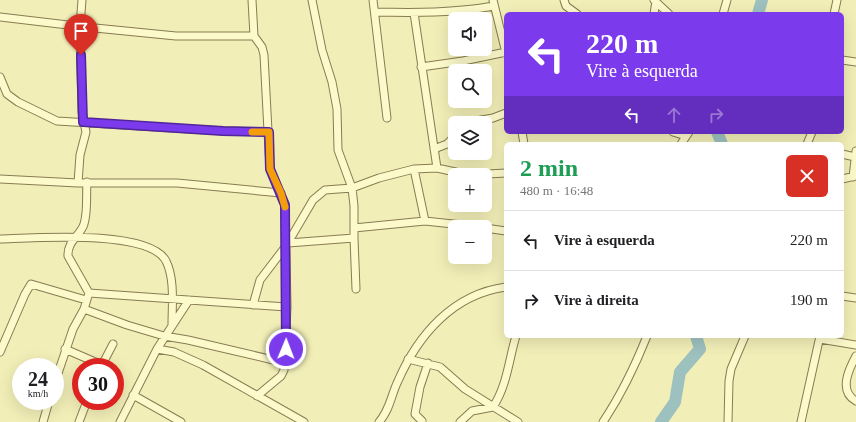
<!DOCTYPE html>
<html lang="pt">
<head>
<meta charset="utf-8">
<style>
	body { margin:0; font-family:Georgia,serif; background:#f2f2f2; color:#202124; height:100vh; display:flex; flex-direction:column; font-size:15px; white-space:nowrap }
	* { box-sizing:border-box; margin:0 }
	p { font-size:13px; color:#757577 }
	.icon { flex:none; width:22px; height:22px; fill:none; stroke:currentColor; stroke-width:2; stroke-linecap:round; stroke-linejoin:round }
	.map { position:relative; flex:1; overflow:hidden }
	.sheet { position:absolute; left:504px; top:142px; width:340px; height:196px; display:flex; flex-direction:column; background:#fff; border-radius:6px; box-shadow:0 4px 16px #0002 }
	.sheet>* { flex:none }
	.guide { position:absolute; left:504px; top:12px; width:340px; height:122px; border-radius:6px; box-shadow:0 4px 16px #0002; background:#7c3aed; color:#fff; overflow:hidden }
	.controls { position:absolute; left:448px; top:12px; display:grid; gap:8px }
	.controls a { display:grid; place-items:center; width:44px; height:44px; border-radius:6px; background:#fff; box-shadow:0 4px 16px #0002; font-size:20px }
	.speed { position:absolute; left:12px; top:358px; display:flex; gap:8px; font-size:20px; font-weight:700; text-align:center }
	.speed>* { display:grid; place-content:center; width:52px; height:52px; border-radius:50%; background:#fff; box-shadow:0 4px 16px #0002; line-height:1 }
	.speed small { font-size:10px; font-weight:400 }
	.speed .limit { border:6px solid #d22; background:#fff; color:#111 }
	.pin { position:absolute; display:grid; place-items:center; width:34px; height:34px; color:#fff; margin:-41px -17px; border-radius:50% 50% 50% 0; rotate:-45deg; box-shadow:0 0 4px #0007 }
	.pin .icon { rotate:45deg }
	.me { position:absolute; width:44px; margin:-22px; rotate:1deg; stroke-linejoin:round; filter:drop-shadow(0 0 3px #0008) }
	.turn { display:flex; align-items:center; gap:14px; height:84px; padding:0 16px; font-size:18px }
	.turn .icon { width:52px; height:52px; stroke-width:2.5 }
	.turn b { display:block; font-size:28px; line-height:34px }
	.lanes { display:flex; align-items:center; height:38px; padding:0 16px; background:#0003; justify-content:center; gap:20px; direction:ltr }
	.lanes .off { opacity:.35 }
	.round { display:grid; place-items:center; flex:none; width:42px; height:42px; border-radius:6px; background:#f2f2f2 }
	.head { display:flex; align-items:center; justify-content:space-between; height:68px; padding:0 16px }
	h1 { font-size:24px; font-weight:700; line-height:30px; color:#1e9e55 }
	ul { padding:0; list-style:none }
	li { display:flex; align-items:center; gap:12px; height:60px; padding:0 16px; border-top:1px solid #e0e0e0 }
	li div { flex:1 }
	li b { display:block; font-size:15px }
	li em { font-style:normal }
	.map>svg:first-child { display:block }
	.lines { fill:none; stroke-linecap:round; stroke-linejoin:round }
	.river { stroke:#9dc1bf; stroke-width:12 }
	.minor-casing { stroke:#887c52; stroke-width:9 }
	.minor { stroke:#fcf9cb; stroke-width:7 }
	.route-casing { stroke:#51269a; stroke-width:10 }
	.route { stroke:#7c3aed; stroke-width:7 }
	.slow { stroke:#f59e0b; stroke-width:7 }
</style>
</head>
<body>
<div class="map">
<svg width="856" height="422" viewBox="0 0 856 422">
	<rect width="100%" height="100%" fill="#f1eeb7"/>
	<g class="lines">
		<path class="river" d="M758 14 762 0
			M717 132 722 144
			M661 422 675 402 680 372 700 349 696 336"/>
		<g class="minor-casing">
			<path id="minor" d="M252 0 254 36 262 47 264 55 270 169 285 205 287 307 284 370 281 376 257 396
				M312 0 322 50 332 82 337 109 338 150 352 188 354 206V238L356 289
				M373 0 387 118
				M493 0 506 53
				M564 0 566 6 577 14
				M654 0 669 14
				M375 12C415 13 455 13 494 6
				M414 13 437 168
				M654 14 656 1
				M723 14 727 0
				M834 14 837 0
				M0 17 85 27 176 36H254
				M842 60 856 62
				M421 67 463 61 506 52
				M0 77 7 94 18 102 57 121 223 131 269 132
				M464 123 493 118 506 113
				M522 132 524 144
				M673 132 686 136
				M681 144 689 132
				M807 144 812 132
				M434 149 447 144 455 136
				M842 154 855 157
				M414 169 425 221
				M853 177 856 151
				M0 179 78 183H177L281 193
				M842 179 856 176
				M78 183 80 155 86 132 82 112 80 26 82 0
				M354 228 425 221 481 227
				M485 228 506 231
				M0 239C33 238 149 229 166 261 175 279 172 305 172 325
				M288 243 354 238
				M89 293 287 307
				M842 296 856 298
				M253 305 260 280 286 246 313 200 325 190 352 188 379 178 414 169 437 168 469 175 506 173
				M84 309 127 325 164 336 188 340 286 363
				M820 339 856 345
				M65 349 102 365
				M157 349 174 352 203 365 304 422
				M0 352 25 294 31 284 86 300
				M856 356C849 369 838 391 856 401
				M408 359 440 367 465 389 518 422
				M101 367 113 344
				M55 382 73 329 84 309 89 293 68 256C67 241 81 235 84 224 88 211 86 195 87 182
				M133 395 181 422
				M422 421 415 414 420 387 428 363
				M43 422 49 401
				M79 422 87 401
				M120 422 157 349 189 300
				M379 422C390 410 391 395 398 381 418 335 453 294 506 287
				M460 422 472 411 493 407C507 386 509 359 516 336
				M603 422C621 395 635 366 647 336
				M728 422 729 381 731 369 745 336
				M801 422 820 336"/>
		</g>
		<use href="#minor" class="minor"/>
	</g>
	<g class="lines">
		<g class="route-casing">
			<path id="route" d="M81 55 83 122 223 131 269 132 270 169 285 205 286 349"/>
		</g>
		<use href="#route" class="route"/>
		<path class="slow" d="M252 132H269L270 169 281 193 285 207"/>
	</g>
</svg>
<div class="controls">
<a><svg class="icon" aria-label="sound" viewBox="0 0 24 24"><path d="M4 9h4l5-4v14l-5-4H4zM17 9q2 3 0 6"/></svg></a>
<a><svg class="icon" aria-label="search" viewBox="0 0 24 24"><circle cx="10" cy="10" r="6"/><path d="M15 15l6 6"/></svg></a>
<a><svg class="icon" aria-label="layers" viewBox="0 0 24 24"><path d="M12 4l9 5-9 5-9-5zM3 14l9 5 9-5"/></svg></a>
<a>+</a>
<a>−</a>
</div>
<div class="speed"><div>24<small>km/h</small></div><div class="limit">30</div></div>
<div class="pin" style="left:81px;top:55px;background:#d93025"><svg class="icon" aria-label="arrive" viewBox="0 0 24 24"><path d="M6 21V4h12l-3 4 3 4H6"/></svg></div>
<svg class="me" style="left:286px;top:349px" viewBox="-20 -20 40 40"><circle r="17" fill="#7c3aed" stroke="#fff" stroke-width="3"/><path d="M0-11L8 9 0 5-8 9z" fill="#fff"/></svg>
<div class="guide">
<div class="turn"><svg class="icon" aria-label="left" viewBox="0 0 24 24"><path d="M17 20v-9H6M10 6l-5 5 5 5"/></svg><div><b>220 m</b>Vire à esquerda</div></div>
<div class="lanes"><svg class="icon" aria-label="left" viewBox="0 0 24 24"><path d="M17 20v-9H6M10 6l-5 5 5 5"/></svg><svg class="icon off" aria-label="ahead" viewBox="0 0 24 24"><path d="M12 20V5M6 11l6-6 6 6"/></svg><svg class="icon off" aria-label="right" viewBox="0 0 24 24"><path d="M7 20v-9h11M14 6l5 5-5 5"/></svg></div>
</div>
<section class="sheet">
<div class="head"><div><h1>2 min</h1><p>480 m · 16:48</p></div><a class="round" style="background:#d93025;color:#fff"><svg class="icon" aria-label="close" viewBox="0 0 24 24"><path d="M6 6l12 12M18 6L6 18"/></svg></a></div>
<ul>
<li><svg class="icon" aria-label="left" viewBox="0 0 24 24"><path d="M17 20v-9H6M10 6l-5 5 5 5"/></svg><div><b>Vire à esquerda</b></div><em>220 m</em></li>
<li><svg class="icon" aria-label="right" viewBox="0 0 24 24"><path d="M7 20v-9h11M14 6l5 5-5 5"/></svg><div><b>Vire à direita</b></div><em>190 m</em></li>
</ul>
</section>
</div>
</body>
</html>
